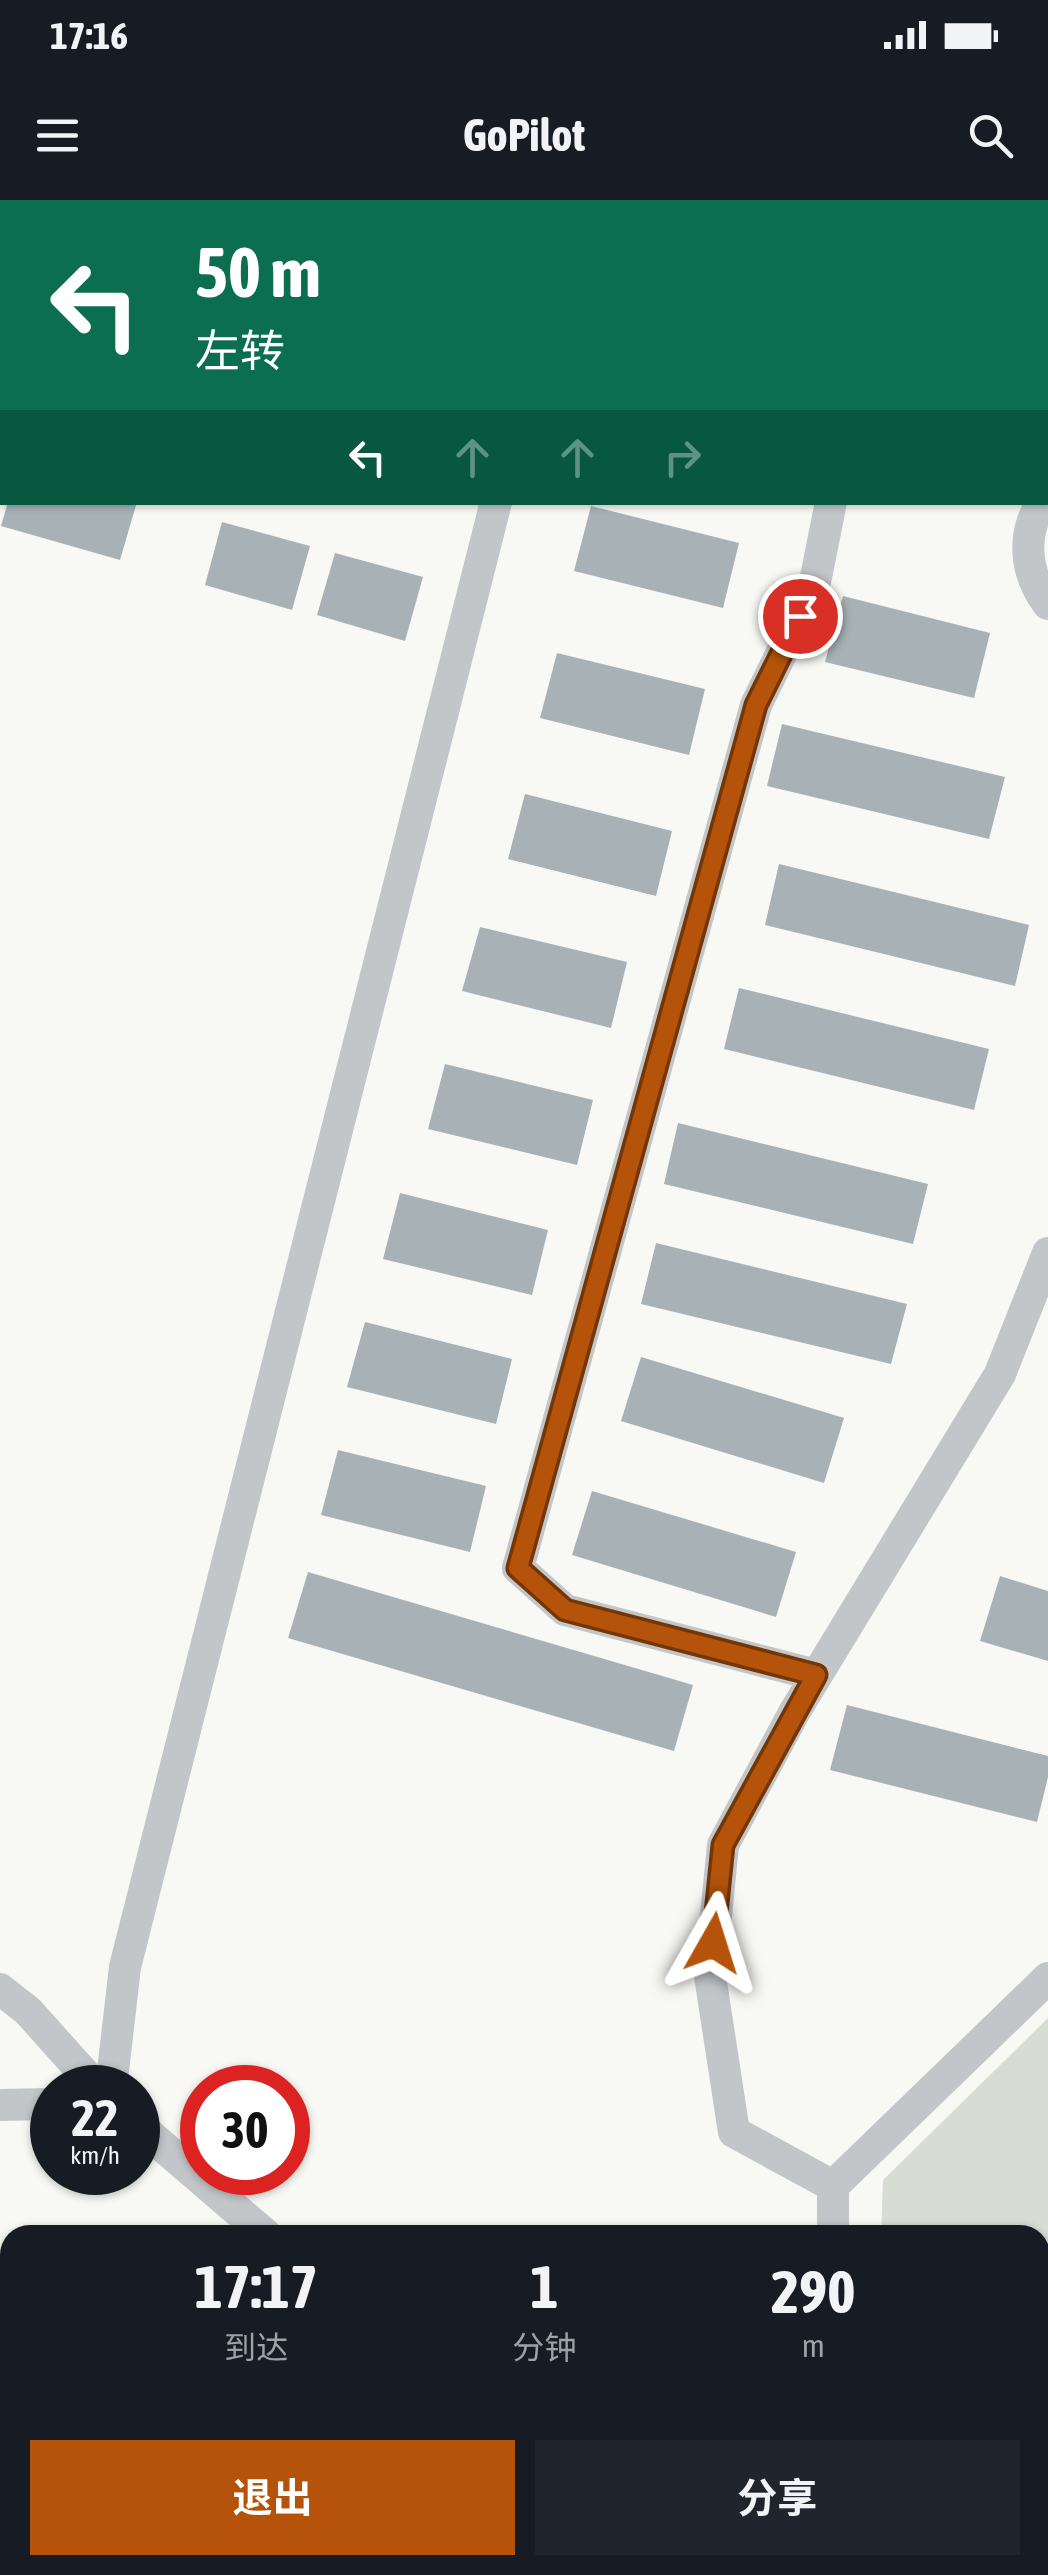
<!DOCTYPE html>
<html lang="zh">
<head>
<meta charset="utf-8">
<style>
	body { margin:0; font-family:"Asap Condensed","Noto Sans SC",sans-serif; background:#20242c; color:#f1f3f6; height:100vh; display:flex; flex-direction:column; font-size:38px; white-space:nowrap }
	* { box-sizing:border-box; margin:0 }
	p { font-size:32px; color:#9ea1a6 }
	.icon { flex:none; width:55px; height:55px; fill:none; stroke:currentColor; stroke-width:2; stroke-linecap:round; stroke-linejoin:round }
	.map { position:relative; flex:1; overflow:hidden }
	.details { position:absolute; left:0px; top:2025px; width:1050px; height:350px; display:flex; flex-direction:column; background:#171b24; border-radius:30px 30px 0 0; box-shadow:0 2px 8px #0004 }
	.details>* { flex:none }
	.top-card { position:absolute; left:0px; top:0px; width:1050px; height:305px; box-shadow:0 2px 8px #0004; background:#0b6e4f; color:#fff; overflow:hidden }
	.speed { position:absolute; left:30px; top:1865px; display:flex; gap:20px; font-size:50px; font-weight:700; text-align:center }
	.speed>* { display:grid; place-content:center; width:130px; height:130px; border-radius:50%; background:#171b24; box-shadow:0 2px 8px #0004; line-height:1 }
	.speed small { font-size:25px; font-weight:400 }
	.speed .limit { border:15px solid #d22; background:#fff; color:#111 }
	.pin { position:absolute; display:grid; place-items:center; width:85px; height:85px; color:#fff; margin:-42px; border:5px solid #fff; border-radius:50%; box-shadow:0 2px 10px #0007 }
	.me { position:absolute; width:110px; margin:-55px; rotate:6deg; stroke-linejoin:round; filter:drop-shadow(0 0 8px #0008) }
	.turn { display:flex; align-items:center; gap:35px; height:210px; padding:0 30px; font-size:45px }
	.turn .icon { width:130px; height:130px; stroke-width:2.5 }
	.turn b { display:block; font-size:70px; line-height:85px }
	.lanes { display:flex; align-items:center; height:95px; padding:0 30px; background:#0003; justify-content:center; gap:50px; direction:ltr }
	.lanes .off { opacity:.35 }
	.eta { display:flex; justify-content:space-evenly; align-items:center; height:170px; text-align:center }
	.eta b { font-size:60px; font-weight:700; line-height:70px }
	.primary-button { display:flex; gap:20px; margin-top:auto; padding:20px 30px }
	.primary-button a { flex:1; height:115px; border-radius:0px; background:#b45309; color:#fff; font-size:40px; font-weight:700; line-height:115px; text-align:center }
	.primary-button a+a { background:#20242c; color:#f1f3f6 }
	.status { display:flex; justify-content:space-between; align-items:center; height:70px; padding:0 50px; background:#171b24; direction:ltr }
	.status svg { height:28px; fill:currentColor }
	header { display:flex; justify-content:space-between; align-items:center; height:130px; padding:0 30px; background:#171b24; font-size:45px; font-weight:700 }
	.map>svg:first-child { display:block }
	.green { fill:#d8ddd4 }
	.building { fill:#a8b2b6 }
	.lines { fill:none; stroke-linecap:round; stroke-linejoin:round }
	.street { stroke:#c2c6c9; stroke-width:32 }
	.route-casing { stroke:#753606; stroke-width:25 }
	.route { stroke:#b45309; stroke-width:18 }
</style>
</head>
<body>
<div class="status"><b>17:16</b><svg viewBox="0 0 49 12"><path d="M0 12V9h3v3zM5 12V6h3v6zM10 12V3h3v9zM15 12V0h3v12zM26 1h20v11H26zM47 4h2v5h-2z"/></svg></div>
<header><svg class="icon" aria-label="menu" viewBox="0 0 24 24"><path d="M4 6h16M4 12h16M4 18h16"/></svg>GoPilot<svg class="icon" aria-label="search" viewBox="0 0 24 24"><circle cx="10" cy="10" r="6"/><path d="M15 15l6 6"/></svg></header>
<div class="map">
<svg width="1048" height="2375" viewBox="0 0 1048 2375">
	<rect width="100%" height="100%" fill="#f8f8f5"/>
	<path class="green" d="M1048 1818V2375H988L976 2365H1040V2035H881L883 1980Z"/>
	<path class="building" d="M8 302H137L120 360 1 326Z
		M591 306 739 343 723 408 574 371Z
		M222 322 310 346 292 410 205 385Z
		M335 353 423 377 405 441 317 415Z
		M843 396 990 433 974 498 825 462Z
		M557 453 705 489 689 555 540 518Z
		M782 524 1005 577 989 639 767 586Z
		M525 594 672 631 656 696 508 659Z
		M779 664 1029 725 1015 786 765 725Z
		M480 727 627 762 611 828 462 791Z
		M739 788 989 849 974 910 724 849Z
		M445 864 593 900 577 965 428 929Z
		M678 923 928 984 913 1044 664 984Z
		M400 993 548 1030 532 1095 383 1059Z
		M656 1043 907 1104 891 1164 641 1104Z
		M365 1122 512 1159 496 1224 347 1187Z
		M641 1157 844 1218 824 1283 621 1221Z
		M338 1250 486 1286 470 1352 321 1315Z
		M592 1291 796 1352 776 1417 572 1355Z
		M308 1372 693 1485 674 1551 288 1438Z
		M1000 1376 1048 1391V1461L980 1441Z
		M847 1505 1048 1556V1577L1037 1622 830 1570Z"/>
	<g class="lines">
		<path class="street" d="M579 2V0
			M878 2V0
			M0 49 2 50
			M1042 302C1021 336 1025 373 1048 404
			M816 1475 565 1410 518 1368 756 505 814 387 831 302
			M0 1789 28 1811 97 1888
			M111 1888 125 1767 496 302
			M0 1905 52 1904
			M138 1925 266 2035
			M833 1986 734 1932 710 1776 723 1645 795 1511 1000 1174 1048 1053
			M833 2035V1986L1048 1778
			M0 2261 10 2269
			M138 2365 152 2375
			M654 2365 665 2375
			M771 2375 777 2365"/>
	</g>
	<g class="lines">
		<g class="route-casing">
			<path id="route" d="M713 1743 723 1645 816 1475 565 1410 518 1368 756 505 800 416"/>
		</g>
		<use href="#route" class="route"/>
	</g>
</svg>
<div class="speed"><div>22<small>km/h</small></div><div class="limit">30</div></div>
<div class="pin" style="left:800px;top:416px;background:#d93025"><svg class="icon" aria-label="arrive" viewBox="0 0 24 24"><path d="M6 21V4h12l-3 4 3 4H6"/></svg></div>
<svg class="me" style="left:713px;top:1743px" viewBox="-20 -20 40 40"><path d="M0-17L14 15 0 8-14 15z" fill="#b45309" stroke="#fff" stroke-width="4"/></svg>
<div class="top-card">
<div class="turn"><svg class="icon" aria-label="left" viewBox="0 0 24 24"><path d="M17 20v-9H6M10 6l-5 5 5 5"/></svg><div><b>50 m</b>左转</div></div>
<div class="lanes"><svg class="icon" aria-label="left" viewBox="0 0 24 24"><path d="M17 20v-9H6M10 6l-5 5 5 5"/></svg><svg class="icon off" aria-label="ahead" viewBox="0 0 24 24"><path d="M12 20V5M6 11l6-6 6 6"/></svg><svg class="icon off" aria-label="ahead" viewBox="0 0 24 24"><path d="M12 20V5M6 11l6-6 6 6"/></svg><svg class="icon off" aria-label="right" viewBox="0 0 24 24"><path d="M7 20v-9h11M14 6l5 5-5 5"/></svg></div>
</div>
<section class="details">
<div class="eta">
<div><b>17:17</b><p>到达</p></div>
<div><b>1</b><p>分钟</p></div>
<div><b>290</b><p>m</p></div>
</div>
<div class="primary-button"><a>退出</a><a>分享</a></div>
</section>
</div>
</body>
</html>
